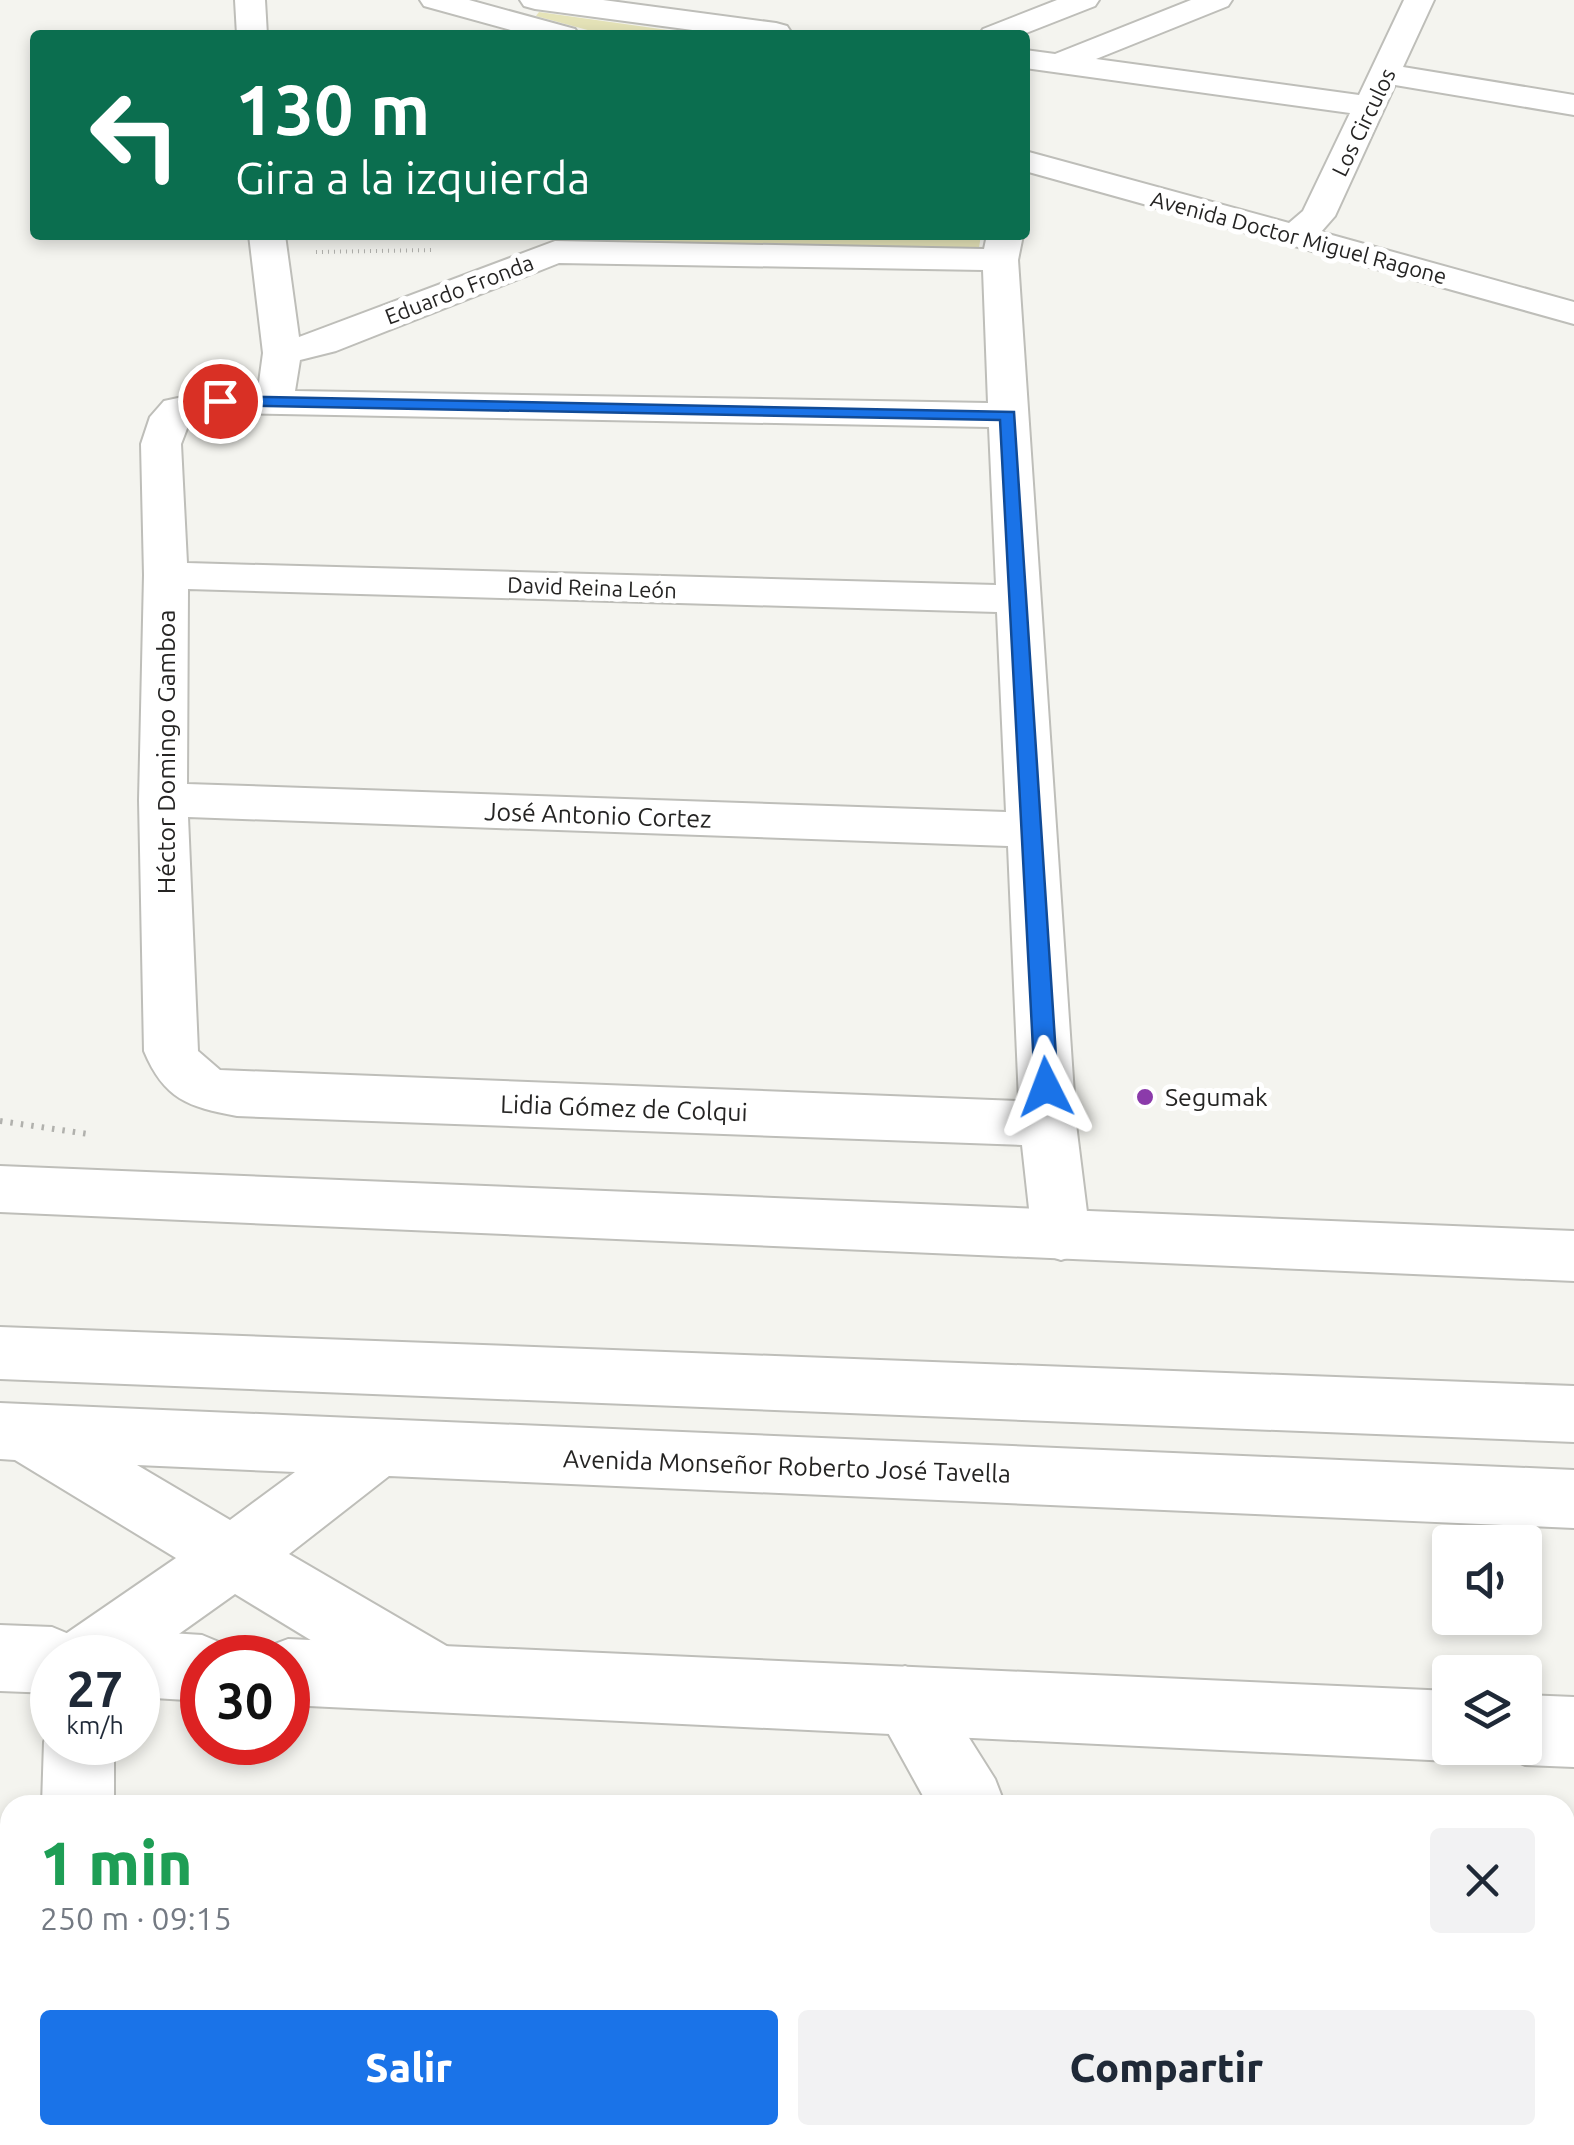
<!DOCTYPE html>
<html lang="es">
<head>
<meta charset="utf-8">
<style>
	body { margin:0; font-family:Ubuntu,sans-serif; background:#f2f2f3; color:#1f2937; height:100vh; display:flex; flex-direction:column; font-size:38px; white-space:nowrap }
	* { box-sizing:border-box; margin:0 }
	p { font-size:32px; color:#747a83 }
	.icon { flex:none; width:55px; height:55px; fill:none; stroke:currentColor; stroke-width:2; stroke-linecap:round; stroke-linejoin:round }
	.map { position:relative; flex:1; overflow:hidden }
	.side { position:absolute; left:0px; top:1795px; width:1575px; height:350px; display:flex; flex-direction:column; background:#fff; border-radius:30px 30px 0 0; box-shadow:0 5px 15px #0003 }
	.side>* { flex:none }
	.banner { position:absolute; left:30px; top:30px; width:1000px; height:210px; border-radius:10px; box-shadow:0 5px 15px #0003; background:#0b6e4f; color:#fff; overflow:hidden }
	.controls { position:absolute; left:1432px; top:1525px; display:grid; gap:20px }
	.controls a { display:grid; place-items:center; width:110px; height:110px; border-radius:10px; background:#fff; box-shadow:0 5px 15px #0003; font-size:50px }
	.speed { position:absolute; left:30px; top:1635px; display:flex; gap:20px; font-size:50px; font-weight:700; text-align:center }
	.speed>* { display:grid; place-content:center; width:130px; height:130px; border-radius:50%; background:#fff; box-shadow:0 5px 15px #0003; line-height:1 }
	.speed small { font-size:25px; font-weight:400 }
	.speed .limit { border:15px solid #d22; background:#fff; color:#111 }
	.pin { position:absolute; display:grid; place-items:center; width:85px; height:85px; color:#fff; margin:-42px; border:5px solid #fff; border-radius:50%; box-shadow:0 2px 10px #0007 }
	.me { position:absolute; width:110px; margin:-55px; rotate:357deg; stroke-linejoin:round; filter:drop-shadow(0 0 8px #0008) }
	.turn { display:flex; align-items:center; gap:35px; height:210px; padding:0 40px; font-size:45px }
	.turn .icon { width:130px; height:130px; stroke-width:2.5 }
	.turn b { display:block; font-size:70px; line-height:85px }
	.round { display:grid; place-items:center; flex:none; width:105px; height:105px; border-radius:10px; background:#f2f2f3 }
	.headline { display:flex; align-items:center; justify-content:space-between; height:170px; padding:0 40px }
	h1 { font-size:60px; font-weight:800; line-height:75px; color:#1e9e55 }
	.button { display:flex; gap:20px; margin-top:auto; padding:20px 40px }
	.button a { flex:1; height:115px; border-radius:10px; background:#1a73e8; color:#fff; font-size:40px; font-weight:800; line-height:115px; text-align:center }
	.button a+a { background:#f2f2f3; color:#1f2937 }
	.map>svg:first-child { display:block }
	.green { fill:#e5e3b8 }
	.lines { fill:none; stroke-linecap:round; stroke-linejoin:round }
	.minor-casing { stroke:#bebeb9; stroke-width:4 }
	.major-casing { stroke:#bebeb9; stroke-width:4 }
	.highway-casing { stroke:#bebeb9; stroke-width:4 }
	.path-far1 { stroke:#b1b1ad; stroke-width:4; stroke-dasharray:1 5; stroke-linecap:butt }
	.path { stroke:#b1b1ad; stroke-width:6; stroke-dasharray:2.5 8; stroke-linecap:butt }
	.minor { fill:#fff; fill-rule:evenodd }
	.major { fill:#fff; fill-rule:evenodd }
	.highway { fill:#fff; fill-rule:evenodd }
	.route { fill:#1a73e8; stroke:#114b97; stroke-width:2.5 }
	.poi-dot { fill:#8b3baa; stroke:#fff; stroke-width:4 }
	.labels { text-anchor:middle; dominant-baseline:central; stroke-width:10; stroke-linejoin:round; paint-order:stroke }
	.far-street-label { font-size:22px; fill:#252423; stroke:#fff }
	.street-label { font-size:25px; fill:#252423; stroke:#fff }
	.poi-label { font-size:25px; fill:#252423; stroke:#fff; text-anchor:start }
</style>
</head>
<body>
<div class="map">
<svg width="1574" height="2145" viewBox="0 0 1574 2145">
	<rect width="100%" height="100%" fill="#f4f4ef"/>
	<path class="green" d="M539 12 703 35H606L536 16Z
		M578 235H981L978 254 600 244Z"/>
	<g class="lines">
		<g class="minor-casing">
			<path id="minor" d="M235 0H265L267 35H237Z
				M420 0H469L575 29 579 35H529L424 6Z
				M520 0H603L776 23 787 26 791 32 730 35 535 9 524 6Z
				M1057 0H1099L1095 6 1021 35H979L983 29Z
				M1191 0H1232L1228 6 1096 59 1359 95 1404 0H1434L1403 67 1574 95V115L1395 85 1335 216 1321 232 1574 302V324L1025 171V151L1289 223 1303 211 1350 113 1025 68V50L1055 54Z
				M249 235H285L299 337 555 241 984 249 987 235H1023L1018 260 1076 1124 1090 1236 1082 1253 1061 1260 1040 1253 1032 1236 1022 1145 237 1116C188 1107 164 1099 144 1051L139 800 144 575 141 444 150 417 164 401 220 389 258 390 263 353ZM559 263 983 270 988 403 295 391 300 360 336 351ZM220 413 989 427 996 585 187 563 181 444 191 418ZM188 589 997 612 1006 812 187 784ZM188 817 1008 846 1019 1101 220 1070 198 1051Z
				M905 1666 930 1676 995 1779 1005 1805H928L870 1700 880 1676Z
				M52 1721V1742H114V1805H42L44 1742Z
				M28 2135H108L107 2145H27Z
				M1171 2135H1256L1260 2145H1175Z"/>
		</g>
		<g class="major-casing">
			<path id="major" d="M0 1166 1574 1231V1281L0 1212Z
				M0 1625 52 1627 76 1637 85 1658H52V1693L0 1691Z
				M138 1631 202 1635 226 1645 232 1658H202V1701L138 1697V1658H106L114 1641Z
				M288 1639 1450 1691V1748H1476L1450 1761 288 1705V1658H260L264 1648Z
				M1525 1695 1574 1697V1767L1525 1765 1500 1754 1497 1748H1525Z"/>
		</g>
		<g class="highway-casing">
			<path id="highway" d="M0 1327 1574 1386V1442L0 1379Z
				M0 1403 1574 1470V1528L389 1476 289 1554 462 1655 473 1679 462 1703 438 1712 414 1703 235 1594 138 1663V1658H54L64 1635 176 1558 15 1460 0 1459ZM137 1465 295 1472 230 1520Z"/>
		</g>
		<path class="path-far1" d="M316 252 434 250"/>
		<path class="path" d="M0 1121 88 1134"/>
		<use href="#minor" class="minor"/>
		<use href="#major" class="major"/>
		<use href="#highway" class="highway"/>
	</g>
	<path class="route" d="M220 396 1014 412 1058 1087 1055 1093 1046 1096 1035 1087 1000 420 214 405 212 401Z"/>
	<circle class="poi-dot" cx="1145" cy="1097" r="10"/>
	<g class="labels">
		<g class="far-street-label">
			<text transform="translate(1363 122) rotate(-64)">Los Circulos</text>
			<text transform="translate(1299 237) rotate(15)">Avenida Doctor Miguel Ragone</text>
			<text transform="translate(459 289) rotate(-21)">Eduardo Fronda</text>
			<text transform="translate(592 587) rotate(2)">David Reina León</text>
		</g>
		<g class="street-label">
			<text transform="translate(166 752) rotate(-90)">Héctor Domingo Gamboa</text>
			<text transform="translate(598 815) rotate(2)">José Antonio Cortez</text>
			<text transform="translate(624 1108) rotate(2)">Lidia Gómez de Colqui</text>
			<text transform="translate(787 1466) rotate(2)">Avenida Monseñor Roberto José Tavella</text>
		</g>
		<g class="poi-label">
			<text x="1165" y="1097">Segumak</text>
		</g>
	</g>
</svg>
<div class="controls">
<a><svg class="icon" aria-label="sound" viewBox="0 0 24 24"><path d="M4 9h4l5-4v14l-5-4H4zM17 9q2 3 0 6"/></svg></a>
<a><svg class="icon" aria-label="layers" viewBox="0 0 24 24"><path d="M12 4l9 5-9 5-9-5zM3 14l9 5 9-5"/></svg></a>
</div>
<div class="speed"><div>27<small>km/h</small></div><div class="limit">30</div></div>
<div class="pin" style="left:220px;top:401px;background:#d93025"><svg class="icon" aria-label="arrive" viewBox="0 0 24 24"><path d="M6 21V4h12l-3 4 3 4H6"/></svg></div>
<svg class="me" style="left:1046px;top:1087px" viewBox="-20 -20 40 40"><path d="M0-17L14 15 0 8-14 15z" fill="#1a73e8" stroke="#fff" stroke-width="4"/></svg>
<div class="banner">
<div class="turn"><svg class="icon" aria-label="left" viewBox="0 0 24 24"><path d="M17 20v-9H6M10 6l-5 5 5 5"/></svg><div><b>130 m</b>Gira a la izquierda</div></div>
</div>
<section class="side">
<div class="headline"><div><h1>1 min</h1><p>250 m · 09:15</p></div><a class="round"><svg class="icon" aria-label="close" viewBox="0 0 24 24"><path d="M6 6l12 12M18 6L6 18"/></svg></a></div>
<div class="button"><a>Salir</a><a>Compartir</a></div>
</section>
</div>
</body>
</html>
